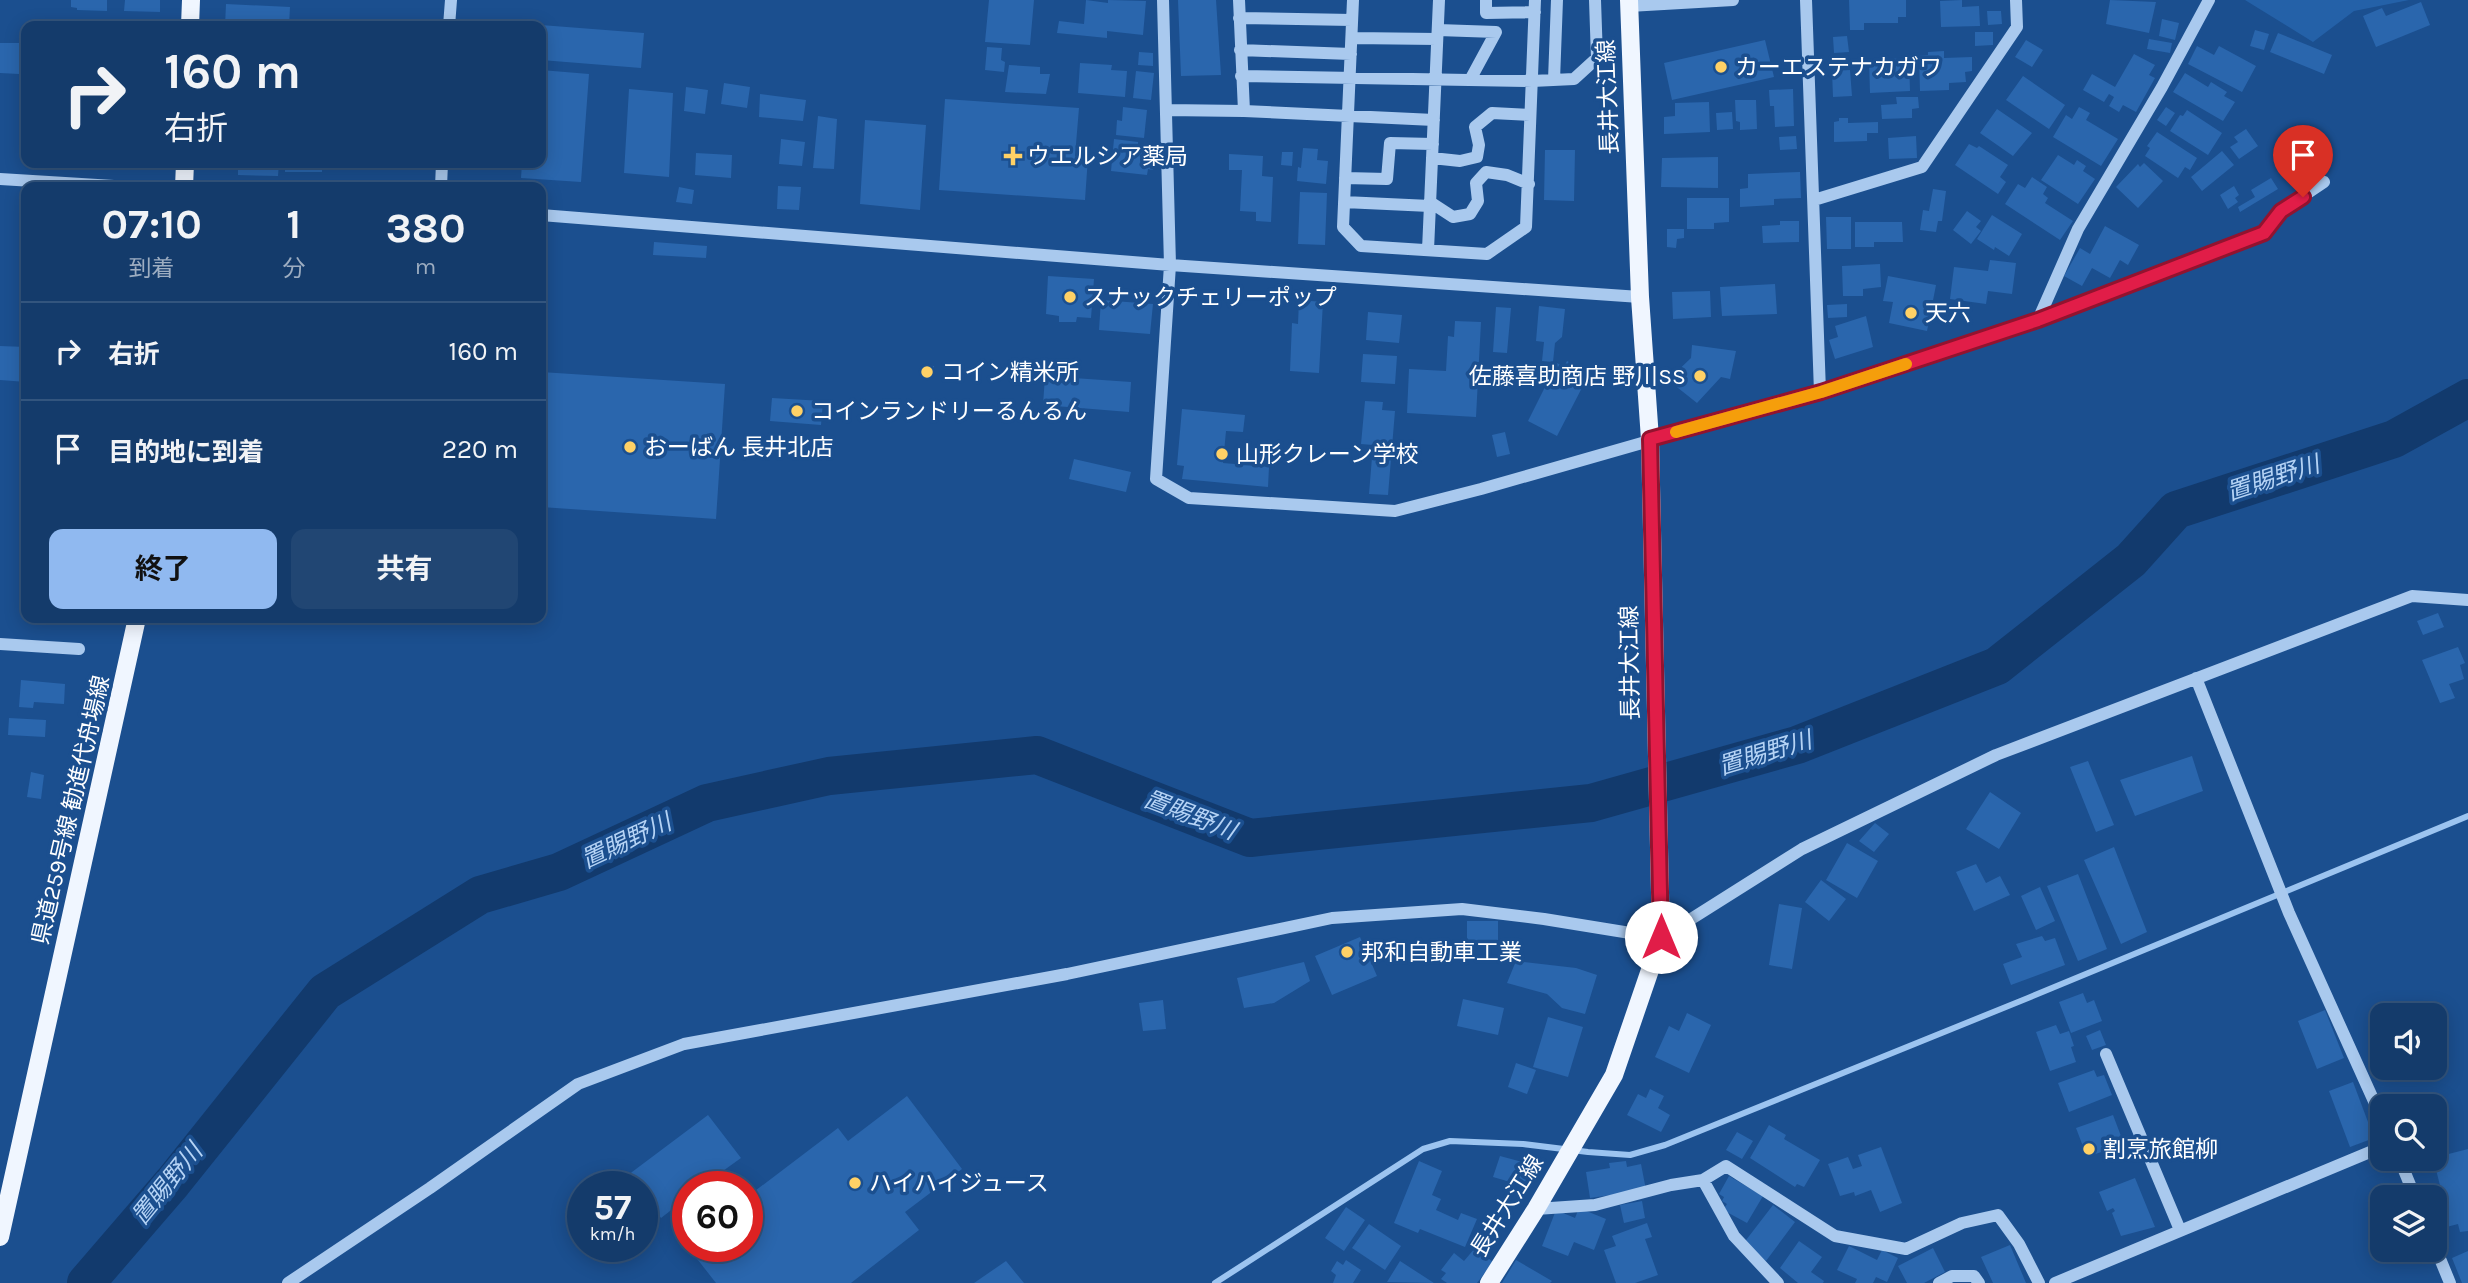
<!DOCTYPE html>
<html lang="ja">
<head>
<meta charset="utf-8">
<style>
	body { margin:0; font-family:Karla,"Noto Sans JP",sans-serif; background:#214673; color:#f1f3f6; height:100vh; display:flex; flex-direction:column; font-size:26px; white-space:nowrap }
	* { box-sizing:border-box; margin:0 }
	p { font-size:23px; color:#9dadc1 }
	.icon { flex:none; width:38px; height:38px; fill:none; stroke:currentColor; stroke-width:2; stroke-linecap:round; stroke-linejoin:round }
	.map { position:relative; flex:1; overflow:hidden }
	.side { position:absolute; left:21px; top:182px; width:525px; height:441px; display:flex; flex-direction:column; background:#143b6b; border-radius:14px; box-shadow:0 4px 18px #0003,0 0 0 2px #33557e }
	.side>* { flex:none }
	.guide { position:absolute; left:21px; top:21px; width:525px; height:147px; border-radius:14px; box-shadow:0 4px 18px #0003,0 0 0 2px #33557e; background:#143b6b; color:#f1f3f6; overflow:hidden }
	.buttons { position:absolute; left:2370px; top:1003px; display:grid; gap:14px }
	.buttons a { display:grid; place-items:center; width:77px; height:77px; border-radius:14px; background:#143b6b; box-shadow:0 4px 18px #0003,0 0 0 2px #33557e; font-size:35px }
	.speed { position:absolute; left:567px; top:1171px; display:flex; gap:14px; font-size:35px; font-weight:700; text-align:center }
	.speed>* { display:grid; place-content:center; width:91px; height:91px; border-radius:50%; background:#143b6b; box-shadow:0 4px 18px #0003,0 0 0 2px #33557e; line-height:1 }
	.speed small { font-size:18px; font-weight:400 }
	.speed .limit { border:10px solid #d22; background:#fff; color:#111 }
	.pin { position:absolute; display:grid; place-items:center; width:60px; height:60px; color:#fff; margin:-72px -30px; border-radius:50% 50% 50% 0; rotate:-45deg; box-shadow:0 0 7px #0007 }
	.pin .icon { rotate:45deg }
	.me { position:absolute; width:77px; margin:-38px; rotate:0deg; stroke-linejoin:round; filter:drop-shadow(0 0 5px #0008) }
	.turn { display:flex; align-items:center; gap:24px; height:147px; padding:0 28px; font-size:32px }
	.turn .icon { width:91px; height:91px; stroke-width:2.5 }
	.turn b { display:block; font-size:49px; line-height:60px }
	.eta { display:flex; justify-content:space-evenly; align-items:center; height:119px; text-align:center }
	.eta b { font-size:42px; font-weight:700; line-height:49px }
	.cta { display:flex; gap:14px; margin-top:auto; padding:14px 28px }
	.cta a { flex:1; height:80px; border-radius:14px; background:#90b9f0; color:#111; font-size:28px; font-weight:700; line-height:80px; text-align:center }
	.cta a+a { background:#214673; color:#f1f3f6 }
	ul { padding:0; list-style:none }
	li { display:flex; align-items:center; gap:21px; height:98px; padding:0 28px; border-top:2px solid #33557e }
	li div { flex:1 }
	li b { display:block; font-size:26px }
	li em { font-style:normal }
	.map>svg:first-child { display:block }
	.green { fill:#2461a8 }
	.lines { fill:none; stroke-linecap:round; stroke-linejoin:round }
	.stream { stroke:#9cc4f0; stroke-width:6 }
	.river { stroke:#123a6d; stroke-width:38 }
	.building { fill:#2a66ad }
	.minor { stroke:#a9c9ee; stroke-width:12 }
	.major { stroke:#f0f6ff; stroke-width:18 }
	.route-casing { stroke:#92132f; stroke-width:18 }
	.route { stroke:#e11d48; stroke-width:12 }
	.slow { stroke:#f59e0b; stroke-width:12 }
	.poi-dot { fill:#ffd166; stroke:#1b4f8f; stroke-width:2.5 }
	.labels { text-anchor:middle; dominant-baseline:central; stroke-width:7; stroke-linejoin:round; paint-order:stroke }
	.poi-label { font-size:23px; fill:#fff; stroke:#1b4f8f; text-anchor:start }
	.street-label { font-size:23px; fill:#fff; stroke:#1b4f8f }
	.water-label { font-size:24px; font-style:italic; fill:#b5d3f5; stroke:#1b4f8f }
</style>
</head>
<body>
<div class="map">
<svg width="2468" height="1283" viewBox="0 0 2468 1283">
	<rect width="100%" height="100%" fill="#1b4f8f"/>
	<path class="green" d="M2245 0H2409L2354 11 2313 42Z"/>
	<g class="lines">
		<path class="stream" d="M1215 1283 1423 1149 1450 1141 1523 1144 1588 1152 1630 1155 1665 1145 2028 998 2468 816"/>
		<path class="river" d="M86 1283 173 1182 325 992 480 895 559 872 707 803 829 776 1037 755 1250 838 1591 803 1797 745 1997 666 2131 560 2176 510 2394 439 2468 398"/>
	</g>
	<path class="building" d="M71 0H107V11L77 10V8L71 7Z
		M125 0H160V12L124 11Z
		M989 0H1034L1030 45 985 42Z
		M1086 0 1108 3V0L1146 1 1143 35 1107 31V38L1057 33 1059 21 1084 24Z
		M1178 0H1216L1221 75 1181 76Z
		M1849 0H1906V17H1898V23H1864V30H1850Z
		M1962 0V7L1979 6 1980 26 1941 27 1940 1Z
		M2110 0 2156 2 2149 33 2106 24Z
		M2421 2 2430 25 2376 47 2363 16 2382 8 2386 16Z
		M226 4 290 7 289 26H225Z
		M1987 11H2001L2002 24 1988 25Z
		M2162 19 2179 23 2175 40 2159 36Z
		M541 25 644 33 641 68 541 60Z
		M2255 30 2269 34 2264 50 2250 46Z
		M1975 32H1993V45L1975 46Z
		M2278 33 2332 55 2324 74 2270 52Z
		M1847 36 1849 52 1834 53 1833 37Z
		M2149 39 2172 43 2170 53 2147 49Z
		M1765 40 1774 77 1672 100 1664 63Z
		M2026 40 2043 50 2032 67 2015 57Z
		M0 43H20L19 74 0 73Z
		M2197 46 2214 55 2219 46 2256 66 2242 92 2188 64Z
		M987 47 1002 48 1001 60 1005 62 1004 72 985 70Z
		M1944 51V58L1972 57V71L1965 72 1966 82 1949 83V90L1920 91 1919 56 1928 55V52Z
		M1139 52 1153 53V66L1138 65Z
		M2134 54 2155 65 2149 75 2155 78 2136 112 2123 105 2119 112 2109 106 2114 97 2109 94 2104 102 2083 90 2092 74 2115 87Z
		M1909 58 1910 91 1870 93 1869 60Z
		M1080 63 1112 65 1111 70 1127 71 1125 97 1078 93Z
		M1009 65 1040 67V74H1050L1046 94 1005 92Z
		M541 70 589 74 581 182 521 178 522 163H541Z
		M1850 70 1852 96 1833 97 1832 71Z
		M1136 71 1154 73 1151 100 1133 98Z
		M2185 73 2208 87 2211 82 2227 92 2224 96 2235 102 2223 121 2173 92Z
		M2023 76 2065 105 2049 129 2006 100Z
		M724 83 750 87 747 108 721 104Z
		M686 87 708 90 705 114 684 111Z
		M629 89 673 93 669 177 624 173Z
		M1793 89 1794 126 1775 127 1774 106H1770L1769 90Z
		M760 94 806 100 803 121 759 117Z
		M1896 97H1918L1919 108 1912 109V118L1882 119 1881 105 1897 104Z
		M945 99 1079 108 1075 156 1088 157 1085 200 939 190Z
		M1735 100H1756L1757 129 1740 130V122L1736 121Z
		M1709 102 1710 132 1664 134V117L1675 116V103Z
		M1123 107 1147 110 1144 138 1116 135 1117 120 1122 121Z
		M2079 107 2090 113 2086 120 2118 139 2101 166 2053 137 2066 115 2072 119Z
		M2166 107 2175 113 2166 126 2157 120Z
		M1997 109 2032 133 2013 156 1980 133Z
		M2187 110 2222 133 2208 155 2170 131 2180 115 2183 116Z
		M1732 112 1733 129 1717 130 1716 113Z
		M818 116 837 119 834 169 813 168Z
		M1839 118H1848V123L1878 122V133H1867V141L1834 142V122L1839 121Z
		M865 120 926 125 920 210 860 204Z
		M2246 129 2258 146 2239 159 2230 147 2238 142 2234 137Z
		M2157 132 2197 158 2190 170 2185 167 2178 178 2145 156 2150 148 2147 146Z
		M1796 136 1797 149 1780 150 1779 137Z
		M1916 136 1917 158 1889 159 1888 138Z
		M781 139 805 142 802 166 779 164Z
		M1114 139 1138 142V148L1155 149 1153 170 1148 169 1147 175 1111 171Z
		M1969 144 1977 148 1979 146 2008 165 2000 177 2006 182 1998 194 1955 165Z
		M1303 148 1318 149 1317 160 1328 161 1326 184 1297 181 1298 167 1301 168Z
		M1545 150H1575L1574 201 1544 200Z
		M2222 151 2234 165 2202 191 2191 177Z
		M1282 152H1293L1292 166 1281 165Z
		M696 153 732 155 731 178 695 175Z
		M1229 154 1263 156 1262 176 1273 177 1271 222 1256 221V212L1240 211 1242 170H1229Z
		M2058 155 2074 165 2077 160 2086 166 2083 171 2095 179 2078 204 2041 180Z
		M1718 157V188L1661 187 1662 158Z
		M96 163H119L118 169 96 167Z
		M238 163H279L278 176 238 175Z
		M285 163H322V172H285Z
		M2144 163 2163 181 2138 208 2116 187 2138 164 2140 167Z
		M1800 172 1801 198 1774 199V205L1740 207V189L1748 188V174Z
		M2032 177 2047 187 2043 194 2048 198 2045 203 2073 221 2060 240 2005 204 2018 184 2025 188Z
		M2271 178 2278 189 2240 212 2238 207 2255 197 2251 190Z
		M778 186 801 187 799 210 777 209Z
		M2234 186 2239 195 2235 198 2238 202 2228 209 2220 195Z
		M679 187 694 190 692 204 676 202Z
		M1933 189 1946 191 1942 221H1938L1936 232 1920 230 1923 210 1929 211Z
		M1300 192 1327 193 1325 245 1298 244Z
		M1687 198H1729V222L1714 223V229H1687Z
		M1967 211 1981 221 1976 227 1981 231 1971 244 1953 230Z
		M1992 215 2022 234 2009 256 1995 247 1994 250 1977 239Z
		M1826 217H1851V249H1827Z
		M1780 221H1799V242L1763 243 1762 226 1780 225Z
		M1855 222H1902L1903 242H1874V247H1855Z
		M2105 226 2139 245 2128 265 2120 260 2110 278 2092 268 2082 286 2064 276 2080 248 2090 254Z
		M1667 229H1684V238L1677 239 1676 248 1667 247Z
		M654 242 707 246 706 258 653 255Z
		M1990 260 2016 263 2012 294 1988 291 1986 304 1950 299 1954 267 1988 271Z
		M1880 264 1881 287 1863 289V296H1843L1842 266Z
		M1048 276 1094 279 1091 318 1077 317 1076 322H1059V316L1046 314Z
		M1888 276 1936 285 1927 331 1889 323 1893 302 1883 301Z
		M1775 284 1777 314 1722 316 1720 287Z
		M1710 291 1711 317 1673 319 1672 292Z
		M1101 300 1153 304 1150 334 1099 330Z
		M1299 300 1323 302 1319 373 1290 371 1292 323 1298 324Z
		M1847 304V317L1828 318 1827 305Z
		M1539 306 1565 309 1562 337 1555 343 1553 362 1542 361 1544 342 1536 341Z
		M1496 307 1511 308 1507 353 1493 352Z
		M1368 312 1402 315 1399 343 1366 340Z
		M1866 316 1873 347 1835 359 1829 340 1838 337 1835 326Z
		M1455 321 1481 322 1476 417 1407 413 1409 369 1446 371 1448 336 1454 337Z
		M1692 345 1736 351 1730 379 1721 377 1697 403 1668 380 1691 358Z
		M0 346 26 347V382L0 380Z
		M1363 354 1397 356 1395 384 1361 382Z
		M1567 361 1580 368 1576 375 1586 380 1557 436 1528 421 1557 363 1564 367Z
		M1496 362 1504 363 1503 376 1495 375Z
		M923 365 934 366 933 375H922Z
		M541 372 725 384 716 519 541 507Z
		M1045 376 1131 382 1129 412 1043 405Z
		M772 398 823 401 821 425 770 421Z
		M1365 401 1383 402 1382 410 1395 411 1388 495 1369 494 1373 445 1361 444Z
		M1182 409 1245 415 1243 432 1226 431 1223 463 1269 467 1268 487 1182 479 1184 466 1177 465Z
		M1505 432 1510 454 1497 457 1492 435Z
		M1074 459 1131 472 1126 492 1069 479Z
		M2438 613 2444 627 2423 635 2417 621Z
		M2458 647 2465 663 2460 665 2464 679 2449 684 2455 698 2440 703 2422 660Z
		M21 680 65 684 64 704 34 702 33 708 19 707Z
		M9 718 46 720 45 737 8 735Z
		M2192 756 2203 791 2135 816 2120 780Z
		M2088 761 2114 825 2096 832 2070 767Z
		M31 772 44 775 41 799 27 797Z
		M1990 792 2021 813 1999 849 1966 829Z
		M1875 823 1889 834 1874 852 1859 841Z
		M1847 843 1878 861 1857 898 1826 880Z
		M2114 847 2147 932 2121 944 2084 860Z
		M1976 864 1986 883 2000 876 2010 895 1974 911 1956 872Z
		M2078 874 2107 949 2078 961 2047 886Z
		M1821 880 1846 899 1829 921 1805 902Z
		M2040 887 2055 921 2036 930 2021 896Z
		M1779 904 1802 908 1792 969 1769 965Z
		M1467 921H1498V945H1467Z
		M2042 936 2045 941 2055 938 2065 965 2011 985 2003 964 2022 957 2016 944Z
		M1360 937 1377 976 1332 995 1315 956Z
		M1516 961 1576 968 1597 975 1585 1014 1562 1008 1547 994 1507 983Z
		M1304 962 1310 981 1274 1003 1244 1008 1237 978Z
		M2083 993 2087 1003 2094 1000 2102 1021 2071 1033 2059 1002Z
		M1463 999 1504 1008 1498 1035 1457 1026Z
		M1163 1000 1166 1029 1143 1031 1139 1003Z
		M2325 1010 2344 1058 2317 1069 2298 1021Z
		M1687 1013 1711 1025 1689 1073 1655 1057 1669 1026 1679 1031Z
		M1548 1017 1583 1027 1568 1077 1533 1067Z
		M2056 1025 2060 1034 2069 1031 2074 1046 2071 1047 2076 1062 2050 1071 2036 1032Z
		M2100 1030 2106 1045 2092 1050 2086 1036Z
		M1516 1063 1536 1070 1527 1094 1508 1087Z
		M2094 1070 2097 1077 2104 1075 2112 1095 2069 1112 2058 1083Z
		M2353 1082 2374 1138 2350 1147 2329 1091Z
		M1650 1089 1664 1096 1658 1108 1670 1115 1661 1132 1627 1115 1638 1094 1646 1098Z
		M907 1096 962 1169 905 1212 919 1230 851 1283H716L687 1246H747V1197L838 1128 848 1141Z
		M708 1115 741 1158 702 1186H688V1197L661 1218 642 1193V1186H637L628 1175Z
		M2113 1115 2124 1144 2087 1157 2076 1128Z
		M1769 1125 1786 1135 1784 1139 1820 1160 1804 1187 1797 1184 1795 1187 1750 1158Z
		M1737 1132 1753 1141 1742 1159 1726 1150Z
		M1881 1147 1902 1203 1880 1212 1871 1190 1855 1196 1854 1192 1840 1196 1828 1164 1848 1157 1853 1169 1862 1166 1858 1155Z
		M2468 1149V1231L2460 1232 2458 1224 2439 1229 2434 1212 2446 1209 2433 1158Z
		M1500 1156 1530 1164 1524 1186 1493 1177Z
		M1419 1161 1442 1171 1432 1195 1441 1199 1436 1210 1458 1220 1461 1213 1477 1219 1465 1247 1420 1229 1418 1233 1394 1223Z
		M1626 1161 1627 1167 1641 1164 1646 1190 1590 1198 1586 1172 1610 1168 1609 1163Z
		M1729 1176 1763 1196 1747 1223 1723 1210 1727 1204 1722 1201 1724 1197 1719 1194Z
		M2135 1178 2155 1227 2121 1236 2112 1213 2115 1211 2113 1208 2107 1211 2099 1192Z
		M1642 1201 1645 1218 1624 1223 1620 1205Z
		M1773 1205 1795 1222 1766 1261 1743 1244Z
		M1346 1207 1365 1220 1344 1251 1325 1238Z
		M1579 1208 1606 1219 1594 1250 1574 1242 1568 1256 1542 1246 1556 1210 1575 1218Z
		M1647 1223 1652 1237 1645 1239 1658 1275 1635 1283H1616L1604 1250 1616 1246 1612 1236Z
		M1369 1224 1401 1246 1385 1270 1352 1248Z
		M1799 1241 1822 1257 1811 1272 1824 1281 1823 1283H1798L1780 1268Z
		M2010 1245 2026 1283H1993L1981 1257Z
		M1849 1246 1877 1260 1882 1250 1898 1258 1887 1282 1876 1277 1873 1283H1855L1857 1279 1837 1270Z
		M1475 1248 1493 1262 1477 1283H1447L1441 1279 1446 1273 1441 1270 1454 1253 1464 1261Z
		M1933 1248 1945 1272 1924 1283H1907L1898 1266Z
		M2468 1251V1283H2462L2452 1258Z
		M1346 1260 1361 1270 1353 1283H1333L1336 1275 1331 1271 1337 1261 1343 1265Z
		M1516 1260 1552 1281 1550 1283H1502Z
		M1006 1261 1024 1283H974Z
		M1400 1261 1434 1283 1387 1282Z"/>
	<g class="lines">
		<path class="minor" d="M1163 0 1170 265 1156 479 1189 498 1395 511 1481 489 1820 392 2038 320 2264 233 2281 211 2324 182
			M1239 0 1244 111
			M1353 0 1343 227 1361 246 1487 254 1526 227 1535 0
			M1486 0V13L1535 12
			M1806 0 1820 392
			M1629 6 1733 0
			M1239 18 1352 20
			M449 26 451 0
			M1438 30 1496 32 1470 80
			M1352 38 1437 39
			M1240 50 1351 54
			M1241 76 1532 81 1574 79 1597 58 1595 0
			M1554 80 1557 0
			M1166 110 1244 111 1434 120
			M1432 158 1460 161 1477 157 1479 145 1475 127 1492 113 1530 115
			M1345 178 1387 179 1390 143 1433 144
			M0 179 130 187
			M441 187 442 163
			M1814 200 1922 167 2017 27 2016 0
			M1344 202 1430 206
			M1430 202 1453 217 1470 214 1478 201 1476 183 1486 172 1507 175 1529 184
			M541 215 1170 265 1640 297
			M1428 250 1439 0
			M2038 320 2078 229 2162 87 2209 0
			M0 644 79 649
			M2196 678 2289 913 2382 1119
			M2106 1054 2180 1230
			M2399 1158 2415 1197
			M1703 1180 1726 1166 1835 1236 1906 1249 1962 1223 1998 1215 2019 1244 2039 1283
			M1536 1209 1595 1205 1671 1185 1703 1180 1734 1236 1778 1283
			M2434 1244 2450 1283
			M288 1283 430 1188 578 1084 684 1044 1067 974 1332 918 1462 909 1544 919 1661 938 1802 849 1996 755 2412 596 2468 600
			M1939 1283 1952 1276H1974L1979 1283
			M2055 1283 2382 1147"/>
		<path class="major" d="M190 26 191 0
			M184 187 185 163
			M0 1237 137 618
			M1489 1283 1536 1209 1614 1075 1661 938 1650 439 1640 297 1629 0"/>
	</g>
	<g class="lines">
		<g class="route-casing">
			<path id="route" d="M1661 937 1650 439 1821 392 2038 320 2264 233 2281 211 2303 197"/>
		</g>
		<use href="#route" class="route"/>
		<path class="slow" d="M1676 432 1821 392 1906 364"/>
	</g>
	<g class="poi-dot">
		<circle cx="1721" cy="67" r="7"/>
		<path d="M1009.5 145.5h7v7h7v7h-7v7h-7v-7h-7v-7h7z"/>
		<circle cx="1070" cy="297" r="7"/>
		<circle cx="1911" cy="313" r="7"/>
		<circle cx="927" cy="372" r="7"/>
		<circle cx="1700" cy="376" r="7"/>
		<circle cx="797" cy="411" r="7"/>
		<circle cx="630" cy="447" r="7"/>
		<circle cx="1222" cy="454" r="7"/>
		<circle cx="1347" cy="952" r="7"/>
		<circle cx="2089" cy="1149" r="7"/>
		<circle cx="855" cy="1183" r="7"/>
	</g>
	<g class="labels">
		<g class="poi-label">
			<text x="1735" y="67">カーエステナカガワ</text>
			<text x="1027" y="156">ウエルシア薬局</text>
			<text x="1084" y="297">スナックチェリーポップ</text>
			<text x="1925" y="313">天六</text>
			<text x="941" y="372">コイン精米所</text>
			<text x="1686" y="376" text-anchor="end">佐藤喜助商店 野川SS</text>
			<text x="811" y="411">コインランドリーるんるん</text>
			<text x="644" y="447">おーばん 長井北店</text>
			<text x="1236" y="454">山形クレーン学校</text>
			<text x="1361" y="952">邦和自動車工業</text>
			<text x="2103" y="1149">割烹旅館柳</text>
			<text x="869" y="1183">ハイハイジュース</text>
		</g>
		<g class="street-label">
			<text transform="translate(1608 97) rotate(-92)">長井大江線</text>
			<text transform="translate(1630 663) rotate(-91)">長井大江線</text>
			<text transform="translate(71 810) rotate(-77)">県道259号線 勧進代舟場線</text>
			<text transform="translate(1507 1206) rotate(-58)">長井大江線</text>
		</g>
		<g class="water-label">
			<text transform="translate(2273 478) rotate(-18)">置賜野川</text>
			<text transform="translate(1765 753) rotate(-17)">置賜野川</text>
			<text transform="translate(1190 815) rotate(21)">置賜野川</text>
			<text transform="translate(626 841) rotate(-25)">置賜野川</text>
			<text transform="translate(167 1184) rotate(-51)">置賜野川</text>
		</g>
	</g>
</svg>
<div class="buttons">
<a><svg class="icon" aria-label="sound" viewBox="0 0 24 24"><path d="M4 9h4l5-4v14l-5-4H4zM17 9q2 3 0 6"/></svg></a>
<a><svg class="icon" aria-label="search" viewBox="0 0 24 24"><circle cx="10" cy="10" r="6"/><path d="M15 15l6 6"/></svg></a>
<a><svg class="icon" aria-label="layers" viewBox="0 0 24 24"><path d="M12 4l9 5-9 5-9-5zM3 14l9 5 9-5"/></svg></a>
</div>
<div class="speed"><div>57<small>km/h</small></div><div class="limit">60</div></div>
<div class="pin" style="left:2303px;top:197px;background:#d93025"><svg class="icon" aria-label="arrive" viewBox="0 0 24 24"><path d="M6 21V4h12l-3 4 3 4H6"/></svg></div>
<svg class="me" style="left:1661px;top:937px" viewBox="-20 -20 40 40"><circle r="19" fill="#fff"/><path d="M0-13L10 11 0 6-10 11z" fill="#e11d48"/></svg>
<div class="guide">
<div class="turn"><svg class="icon" aria-label="right" viewBox="0 0 24 24"><path d="M7 20v-9h11M14 6l5 5-5 5"/></svg><div><b>160 m</b>右折</div></div>
</div>
<section class="side">
<div class="eta">
<div><b>07:10</b><p>到着</p></div>
<div><b>1</b><p>分</p></div>
<div><b>380</b><p>m</p></div>
</div>
<ul>
<li><svg class="icon" aria-label="right" viewBox="0 0 24 24"><path d="M7 20v-9h11M14 6l5 5-5 5"/></svg><div><b>右折</b></div><em>160 m</em></li>
<li><svg class="icon" aria-label="arrive" viewBox="0 0 24 24"><path d="M6 21V4h12l-3 4 3 4H6"/></svg><div><b>目的地に到着</b></div><em>220 m</em></li>
</ul>
<div class="cta"><a>終了</a><a>共有</a></div>
</section>
</div>
</body>
</html>
